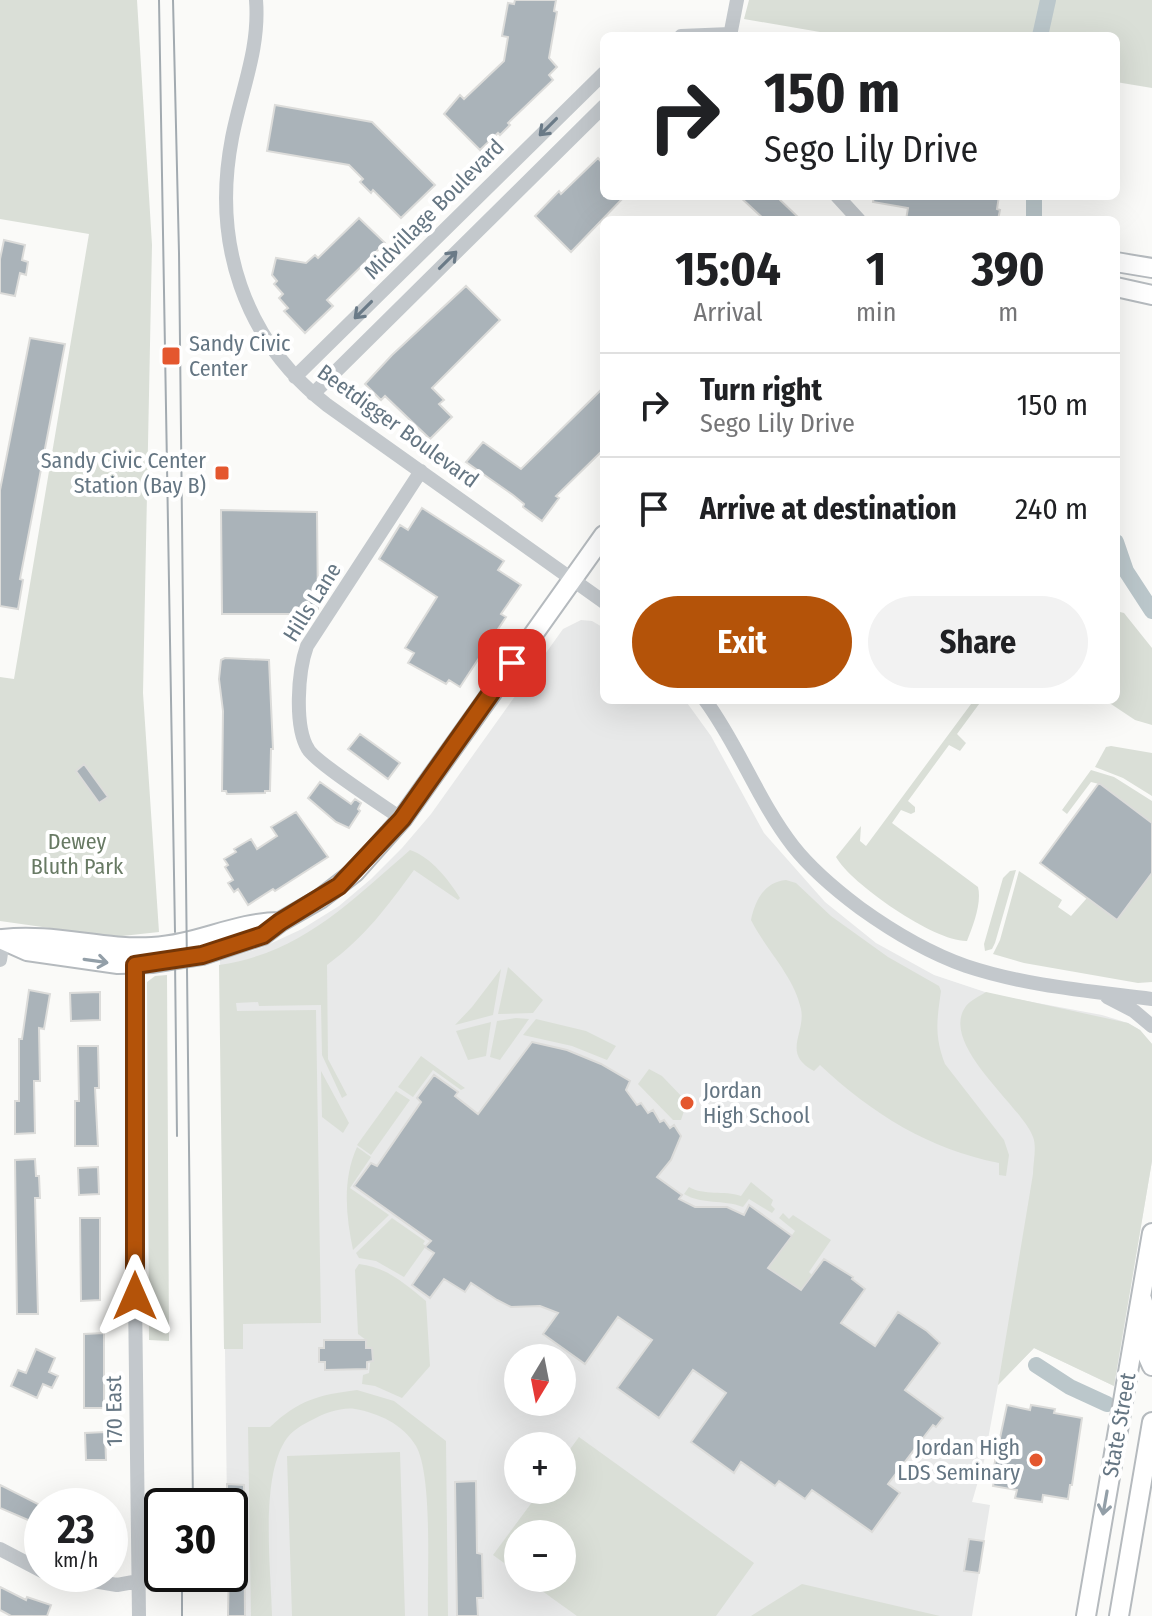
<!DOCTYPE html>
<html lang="en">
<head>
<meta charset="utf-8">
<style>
	body { margin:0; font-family:"Fira Sans Condensed",sans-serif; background:#f2f2f2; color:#202124; height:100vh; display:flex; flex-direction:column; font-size:30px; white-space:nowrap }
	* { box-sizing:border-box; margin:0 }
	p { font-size:26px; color:#757577 }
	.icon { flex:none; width:44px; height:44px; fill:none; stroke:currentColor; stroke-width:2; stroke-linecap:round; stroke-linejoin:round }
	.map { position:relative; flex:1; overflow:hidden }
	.drawer { position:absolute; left:600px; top:216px; width:520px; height:488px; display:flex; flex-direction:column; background:#fff; border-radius:12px; box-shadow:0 8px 32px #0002 }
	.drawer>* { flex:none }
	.hud { position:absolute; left:600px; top:32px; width:520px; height:168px; border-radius:12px; box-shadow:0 8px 32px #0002; background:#fff; color:#202124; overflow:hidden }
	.needle { width:52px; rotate:190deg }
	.controls { position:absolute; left:504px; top:1344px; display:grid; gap:16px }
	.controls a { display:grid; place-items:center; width:72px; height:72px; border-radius:50%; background:#fff; box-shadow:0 8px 32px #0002; font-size:40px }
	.speed { position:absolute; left:24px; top:1488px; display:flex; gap:16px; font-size:40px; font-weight:700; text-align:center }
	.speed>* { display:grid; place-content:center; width:104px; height:104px; border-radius:50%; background:#fff; box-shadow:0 8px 32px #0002; line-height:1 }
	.speed small { font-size:20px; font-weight:400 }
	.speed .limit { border:4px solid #111; border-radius:12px; background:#fff; color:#111 }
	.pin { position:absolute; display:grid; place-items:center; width:68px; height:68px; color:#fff; margin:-34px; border-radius:16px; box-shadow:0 4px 12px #0006 }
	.me { position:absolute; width:88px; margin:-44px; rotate:0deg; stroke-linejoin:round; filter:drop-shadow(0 0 6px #0008) }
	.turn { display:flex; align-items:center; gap:28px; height:168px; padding:0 32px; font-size:36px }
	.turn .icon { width:104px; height:104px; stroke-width:2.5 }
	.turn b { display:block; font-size:56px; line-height:68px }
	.eta { display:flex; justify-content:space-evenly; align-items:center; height:136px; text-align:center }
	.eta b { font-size:48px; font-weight:700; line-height:56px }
	.button { display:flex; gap:16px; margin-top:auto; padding:16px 32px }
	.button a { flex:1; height:92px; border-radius:48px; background:#b45309; color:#fff; font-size:32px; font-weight:700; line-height:92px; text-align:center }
	.button a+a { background:#f2f2f2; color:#202124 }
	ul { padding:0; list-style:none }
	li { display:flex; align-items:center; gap:24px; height:104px; padding:0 32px; border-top:2px solid #e0e0e0 }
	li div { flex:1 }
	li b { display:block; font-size:30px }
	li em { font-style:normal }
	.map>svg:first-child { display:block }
	.built { fill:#e8e9e9; fill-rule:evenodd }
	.green { fill:#dadfd7 }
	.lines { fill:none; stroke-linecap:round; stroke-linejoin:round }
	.canal { stroke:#bbc7cb; stroke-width:16 }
	.building { fill:#aab3b9; stroke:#dcdcda; stroke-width:2 }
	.major-casing { stroke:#b5babe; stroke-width:22 }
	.minor { stroke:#c3c8cc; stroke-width:14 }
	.major { stroke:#fff; stroke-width:18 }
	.tram { stroke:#a2aab0; stroke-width:2 }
	.oneway { stroke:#6a7a87 }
	.oneway2 { stroke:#939fa8 }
	.route-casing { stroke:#753606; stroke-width:20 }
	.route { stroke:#b45309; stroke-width:14 }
	.poi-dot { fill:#e4572e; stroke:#fff; stroke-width:3 }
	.labels { text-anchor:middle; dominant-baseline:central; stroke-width:8; stroke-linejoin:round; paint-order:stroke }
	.street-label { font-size:22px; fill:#657683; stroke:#fff }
	.poi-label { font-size:22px; fill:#657683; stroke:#fff; text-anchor:start }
	.park-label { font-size:22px; fill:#687a64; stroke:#fff }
</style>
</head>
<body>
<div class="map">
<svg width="1152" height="1616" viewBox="0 0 1152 1616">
	<rect width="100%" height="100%" fill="#fafaf8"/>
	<path class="built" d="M581 620 592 621 604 628V700H685L711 736 764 833 825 902 876 943 934 975 994 995 1102 1015 1128 1023 1140 1030 1152 1044V1161L1114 1386 1034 1348 998 1385 984 1461 972 1502 990 1505 972 1616H228L230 1506H227L220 960 261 948 302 929 339 906 371 879 402 848 431 814 563 629ZM518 1358H562V1402H518ZM518 1446H562V1490H518ZM518 1534H562V1578H518Z"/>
	<path class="green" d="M0 0H137L152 245 143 693 159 932 113 937 0 921V677L14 679 89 234 0 219Z
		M749 0H1152V88L1116 82V36H843L744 19Z
		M1116 611 1124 613 1152 648V725L1135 720 1105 700H1116Z
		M974 700H982L957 734 966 743 960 751 949 745 908 801 915 807V812L911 814 901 810 892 823 978 887C982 903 973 926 967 941 935 942 851 884 836 857L861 826 860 841 866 846Z
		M1111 746 1152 753V796L1123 778 1095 767 1106 747Z
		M1091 770 1114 777 1152 801V823L1099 784 1091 782 1067 814 1062 810Z
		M410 850C431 857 449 880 460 898L458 900 414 870C386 908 366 936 327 965L328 1059 347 1095 342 1098 322 1055 321 1005 259 1006 258 1002 236 1003 237 1011 316 1010 321 1323 243 1324V1349H224L219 965C302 953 351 901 410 850Z
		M1016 870 995 943 992 949 985 951 984 944 1003 878 1010 871Z
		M1019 871 1062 900 1058 907 1071 916 1087 898 1116 920 1152 873V982L1138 983 1024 963 993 954 1000 940Z
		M786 880 796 883 831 916 888 957 939 986 941 991C937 1020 934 1035 945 1064L1004 1140 1009 1155 1006 1176 999 1175V1163C929 1149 872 1114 820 1065L814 1071C781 1053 806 1034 801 1009 794 976 766 950 751 920 755 901 764 882 786 880Z
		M508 967 543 1000 533 1013 498 1014Z
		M501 969 493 1015 455 1025 472 1007Z
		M167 975 169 1341 149 1340 147 982 155 976Z
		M986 992 1128 1023 1140 1030 1152 1044V1161L1114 1386 1034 1348 998 1385 1033 1174C1033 1163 1037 1147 1033 1137 1022 1106 938 1044 966 1006 971 1000 980 996 986 992Z
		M516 1018 529 1019 500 1060 490 1057 497 1021Z
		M536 1019 586 1031 616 1046 607 1060 572 1046 523 1035Z
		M491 1022 486 1056 468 1060 456 1031Z
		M421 1056 465 1088 461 1090 433 1070 413 1097 398 1087Z
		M649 1069 662 1076 687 1102 681 1120H673L638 1084Z
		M321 1071 349 1123 343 1133 322 1117Z
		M396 1091 410 1100 371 1155 357 1145Z
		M357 1147 371 1157 350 1188 389 1215 353 1250C346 1216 342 1180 357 1147Z
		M751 1182 773 1200 771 1205 775 1209 772 1213 749 1199 743 1207C723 1199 702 1205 684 1194L689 1187C704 1196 724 1190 741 1196Z
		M783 1213 789 1219 793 1215 831 1240 809 1272 812 1275 801 1290 768 1268 795 1231 779 1218Z
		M392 1218 425 1241 423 1244 426 1246 404 1277 376 1261 359 1258 356 1253Z
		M359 1264C387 1267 405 1284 426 1301L430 1366 402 1398 375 1386 362 1384 363 1375 369 1373 372 1348H366V1340L358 1334 355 1270Z
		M357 1390 394 1401 446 1441 448 1616H428C427 1577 433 1476 416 1446 403 1424 378 1413 355 1409 342 1407 325 1413 314 1419 303 1424 291 1431 285 1441 260 1481 271 1568 272 1616H251L248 1427H270C299 1400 318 1395 357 1390Z
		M579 1437 754 1563 716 1616H577L524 1578H562V1534H518V1573L493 1555 541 1490H562V1460Z
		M400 1452 405 1616H292L287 1456Z
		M802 1584 940 1616H751Z"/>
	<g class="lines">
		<path class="canal" d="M1040 36 1048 0
			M1034 220V196
			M1116 542 1126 571 1152 611
			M1036 1365 1070 1387 1107 1404"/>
	</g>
	<path class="building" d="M515 0H556L554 11 557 12 549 58 557 67 549 75 553 80 508 123 510 125 500 135 498 133 480 150 444 114 460 95 464 99 504 61 508 37 502 36 508 3 514 4Z
		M275 105 372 122 435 185 401 218 373 190 371 193 360 182 363 179 349 165 267 151Z
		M598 158 604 165V196H625L571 252 535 216 559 191 561 194Z
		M739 196H776L801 220H765Z
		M874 196H999L997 209 1000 210 998 220H906L908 208 873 202Z
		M359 218 385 243 327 300 333 306 305 333 284 311 288 308 279 298 283 294 274 284 277 281 272 275 276 258 306 263 315 255 318 258Z
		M4 240 25 245 22 260 28 262 26 275 20 273 15 296 0 293V259Z
		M466 286 500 320 432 388 444 400 439 404 452 417 430 439 385 396 381 400 365 384 392 355Z
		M30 338 65 344 20 579 23 580 18 609 0 606V490Z
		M604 387V449L556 496 559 498 542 521 523 507 524 504 513 495 466 462 483 442 521 469Z
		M422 508 504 561 498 570 521 585 501 614 506 617 460 687 449 680 446 684 408 663 414 653 405 648 437 597 379 559 400 525 408 530Z
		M221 510 317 512 318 609 304 612V614H222Z
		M225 658 269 660 273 749H271L270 791H265V793L227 794 226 791H222L223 711 219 679 221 660Z
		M360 734 400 763 388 779 348 749Z
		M84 764 108 797 99 803 76 771Z
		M320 782 351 804 355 799 361 803 358 809 360 811 349 828 336 822 308 798Z
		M1099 783 1152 823V873L1117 920 1040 863Z
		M296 812 328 857 275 891 273 889 248 905 238 889 234 892 228 883 233 880 225 867 228 865 224 859 236 852 234 849 251 839 257 849 277 836 271 827Z
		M29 990 50 994 44 1029 39 1028 40 1081H34L35 1133 15 1134V1101H19V1039H22Z
		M100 992V1020L71 1021 70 993Z
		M532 1042 567 1050 601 1064 630 1081 626 1090 637 1105 641 1103 648 1113 653 1110 660 1122 664 1120 670 1128 674 1125 681 1136 671 1160 657 1177 682 1195 679 1199 695 1207H727L744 1215 749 1205 792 1236 768 1268 801 1290 824 1259 853 1277 852 1279 865 1289 841 1323 875 1346 898 1312 927 1331 940 1343 905 1390 943 1418 936 1427 933 1425 888 1484 900 1493 872 1532 812 1490 805 1499 779 1481 775 1486 741 1462 734 1473 691 1442 726 1393 693 1370 659 1418 617 1388 652 1340 618 1317 585 1364 543 1334 558 1313 540 1306 511 1307 497 1300 471 1283 465 1292 444 1279 430 1298 412 1285 434 1253 425 1247 431 1241 354 1186 371 1163 377 1166 421 1102 417 1098 434 1075 458 1092 455 1096 478 1114Z
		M78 1046H98L99 1088H95L98 1146H75V1101H79Z
		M35 1159 36 1176H39L40 1198H35L38 1314H17L15 1160Z
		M98 1167 99 1194 79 1195 78 1168Z
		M80 1218H100V1300L81 1301Z
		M104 1333V1408H84V1334Z
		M324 1340H366V1348H372L373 1361 367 1362V1369L325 1370V1362H319V1348H324Z
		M36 1349 55 1358 49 1372 58 1376 52 1388 43 1384 37 1398 11 1386 18 1370 26 1373Z
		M1007 1405 1030 1410 1031 1405 1055 1409 1054 1413 1082 1418 1072 1485H1070L1068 1499 1043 1495 1042 1502 1015 1498 1017 1490 993 1486 996 1471H993Z
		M105 1432 106 1460H86L85 1433Z
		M476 1481 477 1553 482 1554 483 1598H477L478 1616H457L455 1482Z
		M227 1484 244 1485 245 1616H228L230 1506H227Z
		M0 1485 42 1506V1526L0 1508Z
		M969 1539 984 1541 979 1573 964 1571Z
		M0 1587 26 1600 27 1597 51 1605 47 1616H11L0 1610Z"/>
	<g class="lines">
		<g class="major-casing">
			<path id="major" d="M1116 262 1152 268
				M1116 287 1152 295
				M0 939 27 951 118 964 153 963 202 955 263 935 280 922 320 899 355 872 402 819 604 535
				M3 939C53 933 102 950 152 947 196 945 236 922 280 922
				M1142 1299 1152 1331
				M1152 1332 1148 1357 1152 1366
				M1086 1616 1152 1233
				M1119 1616 1152 1422"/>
		</g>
		<path class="minor" d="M256 0C260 49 241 91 232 138 212 242 243 339 327 405L604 602
			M681 36 730 34
			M730 36 737 0
			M837 196 859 220
			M295 377 604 73
			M313 394 604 106
			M705 700C739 746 758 801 793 846 811 869 836 890 860 908 892 931 929 953 966 966 1026 986 1090 991 1152 999
			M402 819C385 807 315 762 308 749 294 726 298 671 307 646L421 471
			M0 960 3 939
			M135 965V1296L139 1616
			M1107 997 1134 1011 1152 1026
			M0 1549 42 1571
			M52 1574 117 1585 139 1581"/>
		<use href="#major" class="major"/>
		<path class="tram" d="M159 0 175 932
			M173 0 179 253 193 1506
			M175 960 177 1136
			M182 1574V1616"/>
	</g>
	<defs><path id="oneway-shaft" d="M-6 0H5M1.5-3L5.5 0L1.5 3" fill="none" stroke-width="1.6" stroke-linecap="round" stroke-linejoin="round" transform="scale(2)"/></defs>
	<g class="oneway">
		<use href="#oneway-shaft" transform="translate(548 127) rotate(135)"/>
		<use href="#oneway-shaft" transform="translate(448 260) rotate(-45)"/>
		<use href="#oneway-shaft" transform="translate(363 310) rotate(135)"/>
	</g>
	<g class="oneway2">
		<use href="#oneway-shaft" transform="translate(96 961) rotate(8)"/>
		<use href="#oneway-shaft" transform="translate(1105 1503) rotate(100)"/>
	</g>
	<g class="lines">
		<g class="route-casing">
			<path id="route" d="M135 1296V965L202 955 263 935 280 922 339 886 402 819 512 663"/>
		</g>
		<use href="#route" class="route"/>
	</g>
	<g class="poi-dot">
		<rect x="161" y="346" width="20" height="20" rx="4"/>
		<rect x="214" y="465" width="16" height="16" rx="4"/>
		<circle cx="687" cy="1103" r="8"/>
		<circle cx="1036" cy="1460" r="8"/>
	</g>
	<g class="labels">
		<g class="street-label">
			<text transform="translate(434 209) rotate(-45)">Midvillage Boulevard</text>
			<text transform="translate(398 426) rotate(36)">Beetdigger Boulevard</text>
			<text transform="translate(312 602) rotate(-58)">Hills Lane</text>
			<text transform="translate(114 1411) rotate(-91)">170 East</text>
			<text transform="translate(1119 1425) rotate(-80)">State Street</text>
		</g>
		<g class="poi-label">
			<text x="189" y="343">Sandy Civic<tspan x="189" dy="25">Center</tspan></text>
			<text x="206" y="460" text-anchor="end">Sandy Civic Center<tspan x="206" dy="25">Station (Bay B)</tspan></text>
			<text x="703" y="1090">Jordan<tspan x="703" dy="25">High School</tspan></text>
			<text x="1020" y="1447" text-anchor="end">Jordan High<tspan x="1020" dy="25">LDS Seminary</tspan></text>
		</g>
		<g class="park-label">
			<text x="77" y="841">Dewey<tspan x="77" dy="25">Bluth Park</tspan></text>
		</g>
	</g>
</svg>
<div class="controls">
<a><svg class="needle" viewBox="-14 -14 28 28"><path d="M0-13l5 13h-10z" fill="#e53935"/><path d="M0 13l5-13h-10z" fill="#757577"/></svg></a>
<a>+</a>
<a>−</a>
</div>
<div class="speed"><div>23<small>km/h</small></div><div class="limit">30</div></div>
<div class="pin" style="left:512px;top:663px;background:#d93025"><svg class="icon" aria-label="arrive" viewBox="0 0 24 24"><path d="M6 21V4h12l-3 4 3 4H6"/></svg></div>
<svg class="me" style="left:135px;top:1296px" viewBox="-20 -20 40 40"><path d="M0-17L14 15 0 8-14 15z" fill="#b45309" stroke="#fff" stroke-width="4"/></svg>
<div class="hud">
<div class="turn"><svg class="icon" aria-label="right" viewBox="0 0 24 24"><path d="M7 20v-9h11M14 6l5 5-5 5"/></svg><div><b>150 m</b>Sego Lily Drive</div></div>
</div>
<section class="drawer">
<div class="eta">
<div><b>15:04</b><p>Arrival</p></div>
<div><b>1</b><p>min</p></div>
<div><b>390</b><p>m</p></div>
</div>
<ul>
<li><svg class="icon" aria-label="right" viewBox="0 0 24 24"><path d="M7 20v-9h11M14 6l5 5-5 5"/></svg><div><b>Turn right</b><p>Sego Lily Drive</p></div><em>150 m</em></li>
<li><svg class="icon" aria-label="arrive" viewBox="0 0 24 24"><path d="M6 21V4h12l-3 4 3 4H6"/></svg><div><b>Arrive at destination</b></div><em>240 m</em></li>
</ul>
<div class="button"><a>Exit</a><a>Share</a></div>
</section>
</div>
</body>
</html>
